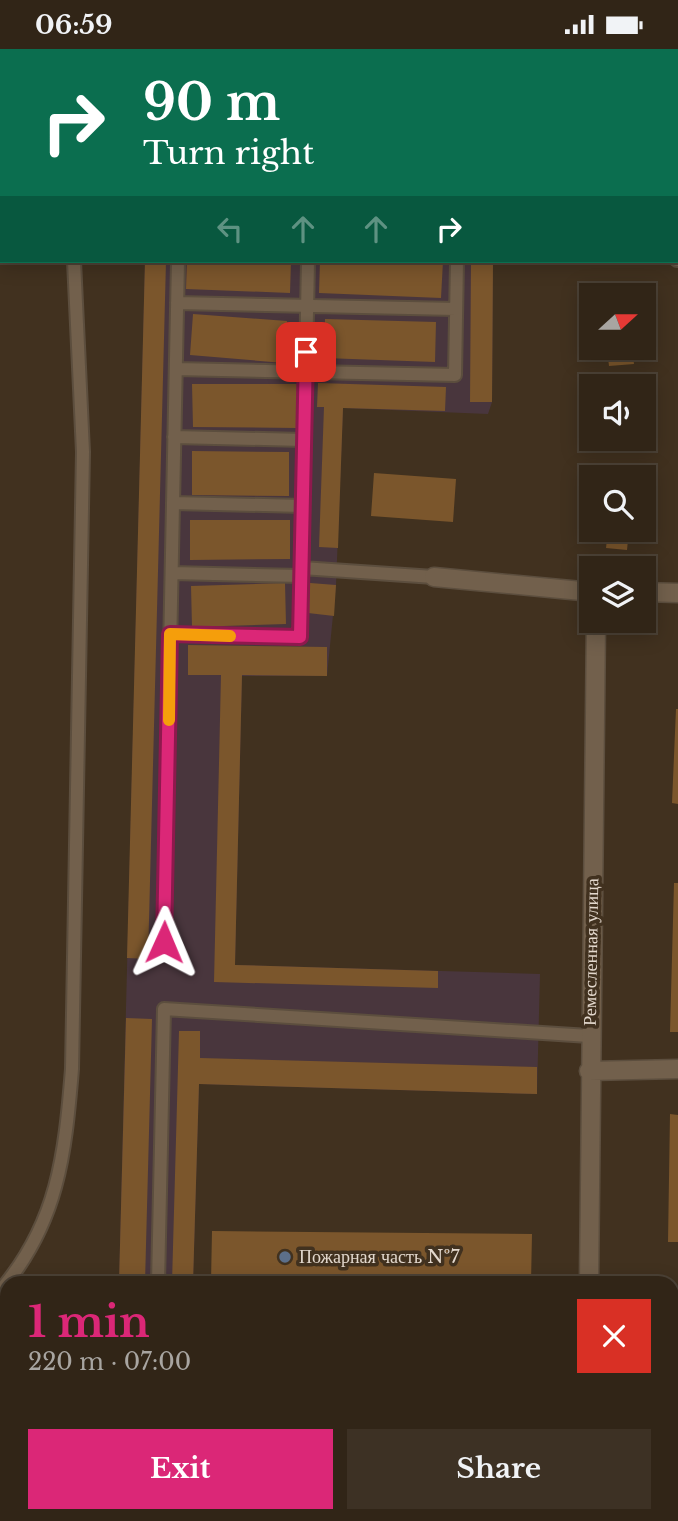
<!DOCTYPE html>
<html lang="en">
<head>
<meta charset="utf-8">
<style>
	body { margin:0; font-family:"Libre Baskerville",serif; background:#3d3124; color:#f1f3f6; height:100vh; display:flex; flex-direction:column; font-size:26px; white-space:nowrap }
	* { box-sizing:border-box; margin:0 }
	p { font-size:23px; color:#a8a5a1 }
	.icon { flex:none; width:38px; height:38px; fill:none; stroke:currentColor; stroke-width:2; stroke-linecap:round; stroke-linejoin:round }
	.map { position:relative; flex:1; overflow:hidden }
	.details { position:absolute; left:0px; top:1227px; width:679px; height:247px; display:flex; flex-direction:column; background:#312517; border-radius:21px 21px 0 0; box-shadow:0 4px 18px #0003,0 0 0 2px #4c4236 }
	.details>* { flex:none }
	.guide { position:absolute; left:0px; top:0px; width:679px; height:214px; box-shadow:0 4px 18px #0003,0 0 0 2px #4c4236; background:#0b6e4f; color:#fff; overflow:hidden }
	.needle { width:46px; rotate:69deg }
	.tools { position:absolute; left:579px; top:234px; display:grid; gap:14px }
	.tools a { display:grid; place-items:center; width:77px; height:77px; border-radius:0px; background:#312517; box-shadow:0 4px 18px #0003,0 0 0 2px #4c4236; font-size:35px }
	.pin { position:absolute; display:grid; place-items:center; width:60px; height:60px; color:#fff; margin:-30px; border-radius:14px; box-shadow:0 4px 10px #0006 }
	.me { position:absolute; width:77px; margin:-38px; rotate:1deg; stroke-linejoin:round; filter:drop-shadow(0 0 5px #0008) }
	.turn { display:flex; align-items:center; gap:24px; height:147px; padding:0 28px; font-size:32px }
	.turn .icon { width:91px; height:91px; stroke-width:2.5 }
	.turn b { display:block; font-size:49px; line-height:60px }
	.lanes { display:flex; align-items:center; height:66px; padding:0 28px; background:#0003; justify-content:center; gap:35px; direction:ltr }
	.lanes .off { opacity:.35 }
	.round { display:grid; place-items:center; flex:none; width:74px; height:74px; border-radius:0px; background:#3d3124 }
	.summary { display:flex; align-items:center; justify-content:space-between; height:119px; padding:0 28px }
	h1 { font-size:42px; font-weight:700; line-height:52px; color:#db2777 }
	.cta { display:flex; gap:14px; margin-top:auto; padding:14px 28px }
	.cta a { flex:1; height:80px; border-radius:0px; background:#db2777; color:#fff; font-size:28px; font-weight:700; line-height:80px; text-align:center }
	.cta a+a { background:#3d3124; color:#f1f3f6 }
	.status { display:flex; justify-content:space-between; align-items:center; height:49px; padding:0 35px; background:#312517; direction:ltr }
	.status svg { height:19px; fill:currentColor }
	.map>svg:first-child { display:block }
	.industrial { fill:#49363d }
	.building { fill:#7b562c }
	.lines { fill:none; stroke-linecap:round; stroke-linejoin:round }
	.service-casing { stroke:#5c4e3e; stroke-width:16 }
	.minor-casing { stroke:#5c4e3e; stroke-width:21 }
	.service { stroke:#72604c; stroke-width:12 }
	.minor { stroke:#72604c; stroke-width:18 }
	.route-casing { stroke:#8e194d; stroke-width:18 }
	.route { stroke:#db2777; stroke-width:12 }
	.slow { stroke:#f59e0b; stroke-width:12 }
	.service-dot { fill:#5c6f8a; stroke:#41311f; stroke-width:2.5 }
	.labels { text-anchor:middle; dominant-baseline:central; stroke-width:7; stroke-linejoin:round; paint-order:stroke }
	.street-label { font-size:18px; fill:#e3d8cd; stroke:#41311f }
	.poi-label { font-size:18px; fill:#e3d8cd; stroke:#41311f; text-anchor:start }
</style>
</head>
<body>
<div class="status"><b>06:59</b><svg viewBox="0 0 49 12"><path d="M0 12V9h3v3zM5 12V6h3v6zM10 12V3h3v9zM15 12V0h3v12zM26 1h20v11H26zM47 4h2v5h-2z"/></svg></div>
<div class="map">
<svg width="678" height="1472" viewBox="0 0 678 1472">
	<rect width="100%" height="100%" fill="#41311f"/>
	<path class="industrial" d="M151 0H495L151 2Z
		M145 212H493L492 353 488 365 343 359 336 536 327 627H242L235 916 540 925 537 1045 199 1035 193 1234H119Z"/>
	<path class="building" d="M145 212H166L148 910 127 909Z
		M187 212H291L290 244 186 240Z
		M320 212H443L441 249 319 244Z
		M471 212H493L492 353H470Z
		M193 265 287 272 284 314 190 306Z
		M325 270 436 273 435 313 324 309Z
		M632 299 634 315 609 317 607 301Z
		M318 334 446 338 445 362 343 359 338 499 319 498 324 358H317Z
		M192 335H297V379L193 378Z
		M192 402 289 403V447L192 446Z
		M374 424 456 430 453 473 371 467Z
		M190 471H290V510L190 511Z
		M608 481H629L627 501 606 499Z
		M285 534 286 575 192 578 191 537Z
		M310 534 336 536 334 567 308 564Z
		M188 596 327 598V627L242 626 235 916 438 922V939L214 933 221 626H188Z
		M676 660H678V755L672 754Z
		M674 834H678V983H670Z
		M126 969 152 970 145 1234H119Z
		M179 982H200V1009L537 1018V1045L199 1035 193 1234H172Z
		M670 1065 678 1066V1193H668Z
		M212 1182 532 1185 531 1234 211 1233Z
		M672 1259H678V1445H672Z
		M672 1464H678V1472H662V1466H672Z
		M113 1466H139V1472H113Z
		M166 1466H187V1472H166Z"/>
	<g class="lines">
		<g class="service-casing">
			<path id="service" d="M71 2V0
				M182 2V0
				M312 2V0
				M461 2V0
				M677 211H678
				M308 212 302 519 434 528
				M177 254 456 260
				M176 320 455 326 457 212
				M174 388 304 391
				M173 454 303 457
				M172 524 302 527
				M170 585 300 588 302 519
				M164 893 178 212
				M158 1234 164 960 589 987
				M0 1242C58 1174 65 1106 72 1020L83 403 74 212
				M153 1472V1466"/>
		</g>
		<g class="minor-casing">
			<path id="minor" d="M434 528 592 543
				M644 543 678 544
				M589 1022 678 1020
				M589 1234 596 572
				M588 1472V1466"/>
		</g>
		<use href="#service" class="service"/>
		<use href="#minor" class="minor"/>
	</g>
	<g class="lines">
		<g class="route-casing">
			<path id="route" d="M164 893 170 585 300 588 306 303"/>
		</g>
		<use href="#route" class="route"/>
		<path class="slow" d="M169 671 170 585 230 587"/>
	</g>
	<circle class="service-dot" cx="285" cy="1208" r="7"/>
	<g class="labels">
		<g class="street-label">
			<text transform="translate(591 903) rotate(-89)">Ремесленная улица</text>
		</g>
		<g class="poi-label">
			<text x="299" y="1208">Пожарная часть №7</text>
		</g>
	</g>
</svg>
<div class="tools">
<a><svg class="needle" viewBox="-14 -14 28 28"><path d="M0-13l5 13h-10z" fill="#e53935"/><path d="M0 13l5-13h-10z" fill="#a8a5a1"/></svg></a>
<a><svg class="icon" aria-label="sound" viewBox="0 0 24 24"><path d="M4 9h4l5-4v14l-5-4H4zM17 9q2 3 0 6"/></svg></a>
<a><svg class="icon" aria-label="search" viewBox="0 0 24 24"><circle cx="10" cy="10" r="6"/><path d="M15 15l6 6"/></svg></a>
<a><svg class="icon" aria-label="layers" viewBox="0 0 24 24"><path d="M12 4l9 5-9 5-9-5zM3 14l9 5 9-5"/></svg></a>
</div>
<div class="pin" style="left:306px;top:303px;background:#d93025"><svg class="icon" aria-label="arrive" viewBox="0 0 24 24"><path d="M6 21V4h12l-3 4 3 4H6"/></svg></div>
<svg class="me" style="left:164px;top:893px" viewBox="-20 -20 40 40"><path d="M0-17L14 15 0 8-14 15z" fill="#db2777" stroke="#fff" stroke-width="4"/></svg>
<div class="guide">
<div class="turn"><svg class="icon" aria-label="right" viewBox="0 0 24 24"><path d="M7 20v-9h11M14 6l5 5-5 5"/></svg><div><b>90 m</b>Turn right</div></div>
<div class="lanes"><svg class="icon off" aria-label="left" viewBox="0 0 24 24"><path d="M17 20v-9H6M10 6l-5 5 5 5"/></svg><svg class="icon off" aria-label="ahead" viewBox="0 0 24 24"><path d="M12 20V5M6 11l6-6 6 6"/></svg><svg class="icon off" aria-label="ahead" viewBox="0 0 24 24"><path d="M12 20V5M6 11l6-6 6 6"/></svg><svg class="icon" aria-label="right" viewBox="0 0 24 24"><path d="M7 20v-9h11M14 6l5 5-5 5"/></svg></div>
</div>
<section class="details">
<div class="summary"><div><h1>1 min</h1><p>220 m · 07:00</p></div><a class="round" style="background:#d93025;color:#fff"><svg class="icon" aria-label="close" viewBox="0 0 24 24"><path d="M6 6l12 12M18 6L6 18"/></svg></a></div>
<div class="cta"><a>Exit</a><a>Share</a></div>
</section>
</div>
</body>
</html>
